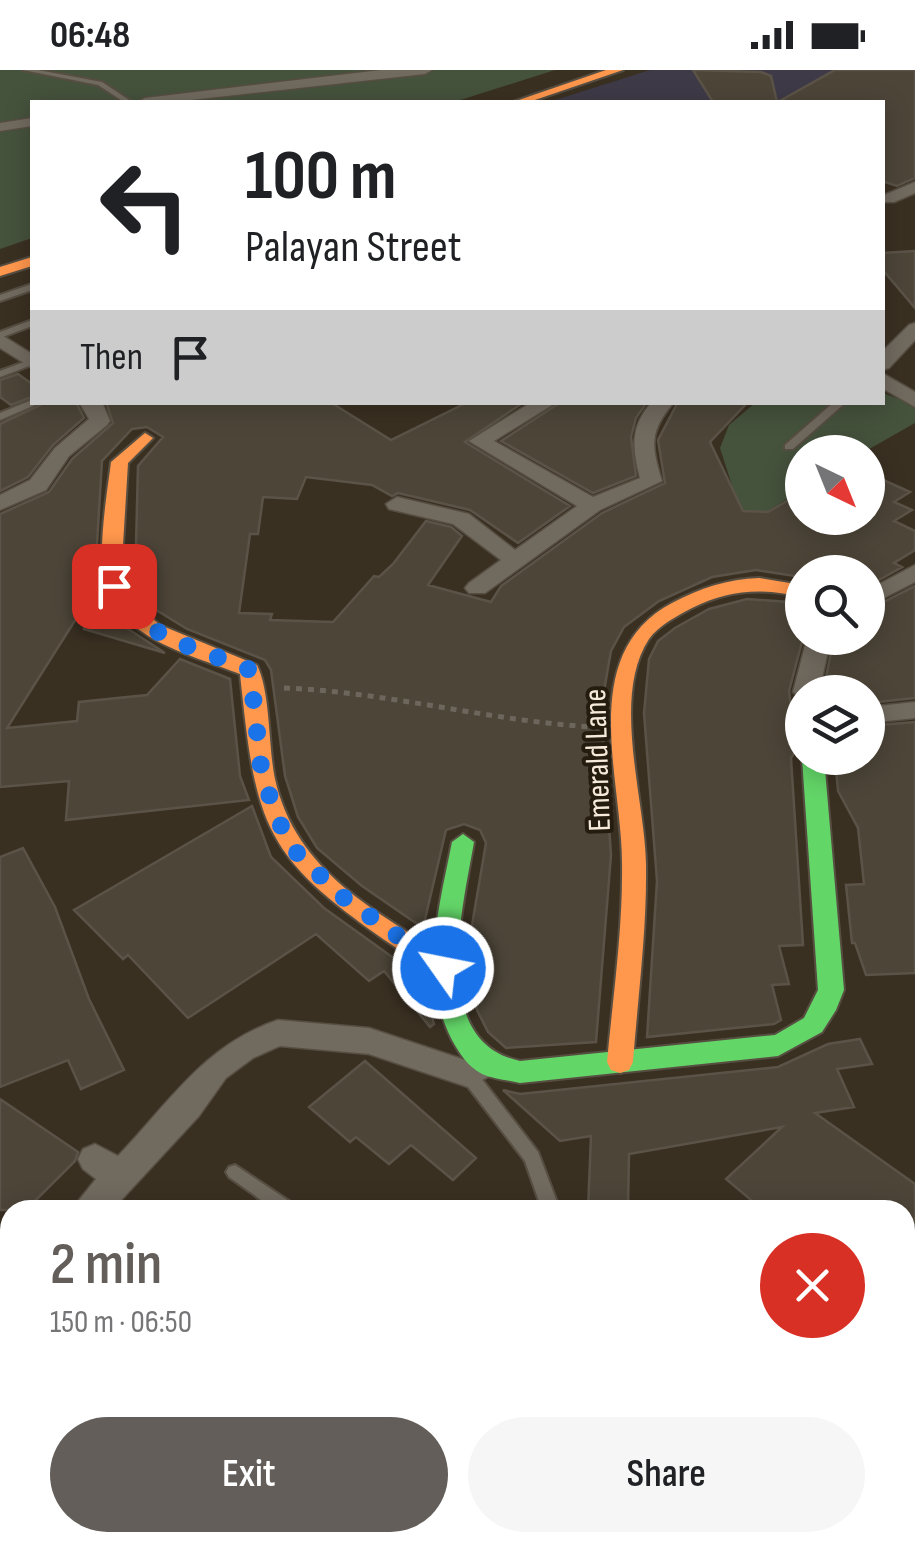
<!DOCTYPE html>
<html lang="en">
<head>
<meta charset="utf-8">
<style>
	body { margin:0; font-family:"Sofia Sans Condensed",sans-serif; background:#f6f6f6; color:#202124; height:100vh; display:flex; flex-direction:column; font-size:38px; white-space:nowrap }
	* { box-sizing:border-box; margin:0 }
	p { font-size:32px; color:#757577 }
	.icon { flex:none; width:55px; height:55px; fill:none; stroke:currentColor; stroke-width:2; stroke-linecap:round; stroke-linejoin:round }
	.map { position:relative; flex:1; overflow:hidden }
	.panel { position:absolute; left:0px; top:1130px; width:915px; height:352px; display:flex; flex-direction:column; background:#fff; border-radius:30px 30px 0 0; box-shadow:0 5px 25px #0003 }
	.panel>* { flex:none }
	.hud { position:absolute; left:30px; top:30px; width:855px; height:305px; border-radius:0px; box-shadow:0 5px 25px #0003; background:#fff; color:#202124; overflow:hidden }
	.needle { width:65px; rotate:137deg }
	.buttons { position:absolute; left:785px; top:365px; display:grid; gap:20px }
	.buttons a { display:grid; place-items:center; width:100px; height:100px; border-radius:50%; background:#fff; box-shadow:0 5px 25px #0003; font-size:50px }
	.pin { position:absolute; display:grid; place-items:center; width:85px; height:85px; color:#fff; margin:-42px; border-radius:20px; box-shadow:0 5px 15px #0006 }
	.me { position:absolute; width:110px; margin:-55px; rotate:303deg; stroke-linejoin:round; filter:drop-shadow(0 0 8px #0008) }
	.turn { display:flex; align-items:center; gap:35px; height:210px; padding:0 50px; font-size:45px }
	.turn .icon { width:130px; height:130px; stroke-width:2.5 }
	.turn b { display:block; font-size:70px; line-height:85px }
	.then { display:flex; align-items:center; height:95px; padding:0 50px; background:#0003; gap:20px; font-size:38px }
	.round { display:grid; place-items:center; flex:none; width:105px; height:105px; border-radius:52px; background:#f6f6f6 }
	.headline { display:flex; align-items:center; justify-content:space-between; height:170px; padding:0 50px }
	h1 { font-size:60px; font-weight:600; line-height:75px; color:#635e59 }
	.cta { display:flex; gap:20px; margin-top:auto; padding:20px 50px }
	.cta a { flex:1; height:115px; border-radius:60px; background:#635e59; color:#fff; font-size:40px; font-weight:600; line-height:115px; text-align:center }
	.cta a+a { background:#f6f6f6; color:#202124 }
	.status { display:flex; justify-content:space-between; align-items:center; height:70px; padding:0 50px; background:#fff; direction:ltr }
	.status svg { height:28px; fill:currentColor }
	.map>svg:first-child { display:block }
	.commercial { fill:#3e3a47 }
	.green { fill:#45523c }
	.building { fill:#4d4538; stroke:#5b5347; stroke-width:2.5 }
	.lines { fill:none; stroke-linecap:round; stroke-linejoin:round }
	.lane-casing { stroke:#574e42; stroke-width:4 }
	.street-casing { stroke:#574e42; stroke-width:3 }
	.fast-casing { stroke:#574e42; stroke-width:4 }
	.slow-casing { stroke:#574e42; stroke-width:4 }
	.path { stroke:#6d665c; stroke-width:5; stroke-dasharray:6 6; stroke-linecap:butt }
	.lane { fill:#716a5f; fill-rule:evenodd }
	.street { fill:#716a5f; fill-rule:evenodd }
	.fast { fill:#63d668; fill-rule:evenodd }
	.slow { fill:#ff974d; fill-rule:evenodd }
	.route { stroke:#1a73e8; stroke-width:18; stroke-dasharray:0 32.4 }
	.labels { text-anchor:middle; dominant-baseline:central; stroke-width:8; stroke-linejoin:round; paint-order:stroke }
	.street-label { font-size:32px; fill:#f6eada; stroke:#251c10 }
</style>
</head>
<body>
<div class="status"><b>06:48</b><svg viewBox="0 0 49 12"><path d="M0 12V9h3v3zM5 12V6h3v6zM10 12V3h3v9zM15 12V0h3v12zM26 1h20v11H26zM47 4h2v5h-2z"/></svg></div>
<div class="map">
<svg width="915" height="1482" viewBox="0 0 915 1482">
	<rect width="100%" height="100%" fill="#3a3022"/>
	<path class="commercial" d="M650 0H915L882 32H549Z"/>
	<path class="green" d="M0 0H555L454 32H32V168L0 179Z
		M883 323 915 335V353L864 382H802V419L745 456 720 378 729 355 755 333 882 332Z"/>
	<path class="building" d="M693 0 761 2 771 6 777 32H713Z
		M835 0H915V108L897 116 882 111V32H778Z
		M915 181V238L882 199V183Z
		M18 304 32 314V327L11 335 0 327V310Z
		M46 332H76L84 348 53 375 28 407 0 421V354Z
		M106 332H330L391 370 468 332H524L465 372 570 436 518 473 470 440 398 423 392 426 372 415 306 407 297 429 263 427 258 464H250L239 543 272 544 270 550 333 552 374 506 379 507 393 494 426 451 451 457 462 466 428 515 491 532 501 516 602 443 665 413 658 370 678 332H748L710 372 743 441 768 442 802 422V448H868V416L879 408 910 422 894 432 912 440 894 451 915 461V480L894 493 902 497 868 516V502H802V507L756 500 712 507 659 531 624 557 611 581 601 638 611 785 596 972 506 978 488 962 477 940 471 914 472 855 486 773 480 760 464 754 446 760 423 858 362 816 317 778 298 747 285 706 271 600 265 590 187 559 153 538 135 515 138 396 163 367 147 357 132 359 102 391 95 507 105 537 119 553 165 583 84 559 86 533 7 658 77 651 79 632 147 625 180 589 230 609 240 706 249 730 66 750 69 711 0 717V444L49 422 72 389 113 353Z
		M561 332H647L636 348 631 367 636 406 593 423 501 371Z
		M915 516V628L868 633V622H823L834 568H868V540Z
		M747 529 802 533 803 568 789 621 796 680 791 688 803 875 779 876 789 914 772 915 781 950 774 954 647 967 657 811 644 643 649 589 658 571 675 558 709 539Z
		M915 652V903L866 905 855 873H852L846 815 864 814 858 758 838 721 835 688H868V656Z
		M252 736 271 787 324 838 420 907 434 954 430 957 384 901 369 911 316 864 188 948 128 885 123 889 74 840Z
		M23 778 55 837 89 929 124 1000 81 1019 68 990 0 1017V787Z
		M860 969 872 994 837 999 854 1037 815 1043 915 1114V1163L905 1155V1140H763L726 1109 782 1057 629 1084 628 1140H588L591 1066 560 1071 503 1020 520 1024 778 997 828 974Z
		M365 991 476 1088 453 1110 411 1075 389 1094 356 1067 350 1072 309 1037Z
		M0 1029 78 1082 75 1091 26 1140H0Z"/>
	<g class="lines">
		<g class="lane-casing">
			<path id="lane" d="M23 0H38L102 12 132 32H124L98 15Z
				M32 214V220L0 231V225Z
				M32 250V256L0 268V262Z
				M32 289V295L0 307V301Z
				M32 330V332H42L0 350V343Z
				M834 332H846L793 379H785V375Z
				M468 997 474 999 538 1082 560 1140H542L525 1091 462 1009 460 1004 462 999Z
				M235 1095 295 1135 298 1140H275L229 1107 226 1102 229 1097Z
				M616 1472H641L646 1482H621Z"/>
		</g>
		<g class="street-casing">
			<path id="street" d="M381 0H432L425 4 172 32H138L145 28Z
				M32 48V56L0 61V53Z
				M915 112V123L894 132H882V126Z
				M915 253V270L889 298 882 300V282L909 255Z
				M0 264 32 284V298L0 278Z
				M882 303 915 322V337L882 318Z
				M79 332H102L110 351 107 355 69 386 46 420 0 440V425L30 410 55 378 89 349Z
				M532 332H557L494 371 593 427 640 408C632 378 630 356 652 332H674C649 362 651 375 662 411L600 440 485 523H469L465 518 469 513 501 490 453 454 389 439 386 434 397 427 469 444 515 480 577 436 469 371Z
				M915 495V512L868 536V520Z
				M807 568H831L819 622H802V629L793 622Z
				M915 632V648L868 653V637Z
				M278 950 369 958 465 990 485 981 496 985 501 994 496 1003 468 1017 369 984 280 976 253 988 226 1008 199 1046 112 1140H71L96 1109 83 1099 78 1089 83 1079 95 1074 118 1086C170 1032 204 975 278 950Z
				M10 1201V1241L0 1245V1205Z
				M699 1472H744L741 1482H695Z"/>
		</g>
		<g class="fast-casing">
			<path id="fast" d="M802 688H824L844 920 836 940 822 962 778 986 520 1013C508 1010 493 1009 482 1004 467 996 460 984 452 970 419 906 439 838 452 772L463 764 474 772C463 837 428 972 520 991L775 965 804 948 818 920Z"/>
		</g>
		<g class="slow-casing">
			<path id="slow" d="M606 0H623L529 32H513Z
				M32 187V196L0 206V197Z
				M145 363 153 368 128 393 123 475 125 516 131 530 160 555 257 595C271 624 268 676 275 709 296 803 377 841 452 890L455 897 452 904C432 910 408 886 392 875 262 786 256 756 240 604 195 586 123 570 106 517 96 486 107 425 111 392Z
				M759 508 802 515V527C762 518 730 519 692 538 677 546 659 555 649 569 611 627 645 729 646 794 647 860 638 926 633 992L629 1000 620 1003 611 1000 607 992C613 926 623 859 622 793 622 707 576 584 672 533 700 518 728 509 759 508Z"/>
		</g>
		<path class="path" d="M284 618C388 622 489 651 593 657"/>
		<use href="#lane" class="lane"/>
		<use href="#street" class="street"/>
		<use href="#fast" class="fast"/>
		<use href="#slow" class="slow"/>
	</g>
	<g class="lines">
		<path class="route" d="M114 516C139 569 201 578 250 600L262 706 288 774 340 825 443 898"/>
	</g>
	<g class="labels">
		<g class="street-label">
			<text transform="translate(598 690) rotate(-92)">Emerald Lane</text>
		</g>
	</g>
</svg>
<div class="buttons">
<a><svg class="needle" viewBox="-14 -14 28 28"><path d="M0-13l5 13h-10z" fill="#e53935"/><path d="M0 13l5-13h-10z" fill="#757577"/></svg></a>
<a><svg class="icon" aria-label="search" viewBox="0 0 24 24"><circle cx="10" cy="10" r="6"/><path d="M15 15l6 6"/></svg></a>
<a><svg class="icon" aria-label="layers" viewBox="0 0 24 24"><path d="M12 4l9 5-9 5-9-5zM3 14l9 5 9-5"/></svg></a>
</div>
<div class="pin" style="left:114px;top:516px;background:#d93025"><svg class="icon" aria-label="arrive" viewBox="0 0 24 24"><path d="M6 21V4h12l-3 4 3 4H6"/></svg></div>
<svg class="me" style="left:443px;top:898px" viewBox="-20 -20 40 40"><circle r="17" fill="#1a73e8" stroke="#fff" stroke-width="3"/><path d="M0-11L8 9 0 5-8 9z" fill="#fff"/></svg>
<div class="hud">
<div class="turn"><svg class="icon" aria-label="left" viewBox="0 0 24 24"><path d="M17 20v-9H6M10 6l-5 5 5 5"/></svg><div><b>100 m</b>Palayan Street</div></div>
<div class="then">Then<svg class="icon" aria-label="arrive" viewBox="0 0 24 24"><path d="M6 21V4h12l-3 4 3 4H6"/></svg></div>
</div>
<section class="panel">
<div class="headline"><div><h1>2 min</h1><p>150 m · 06:50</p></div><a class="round" style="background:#d93025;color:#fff"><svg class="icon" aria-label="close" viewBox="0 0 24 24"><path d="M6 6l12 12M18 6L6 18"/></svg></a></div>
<div class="cta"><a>Exit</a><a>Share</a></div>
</section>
</div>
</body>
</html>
